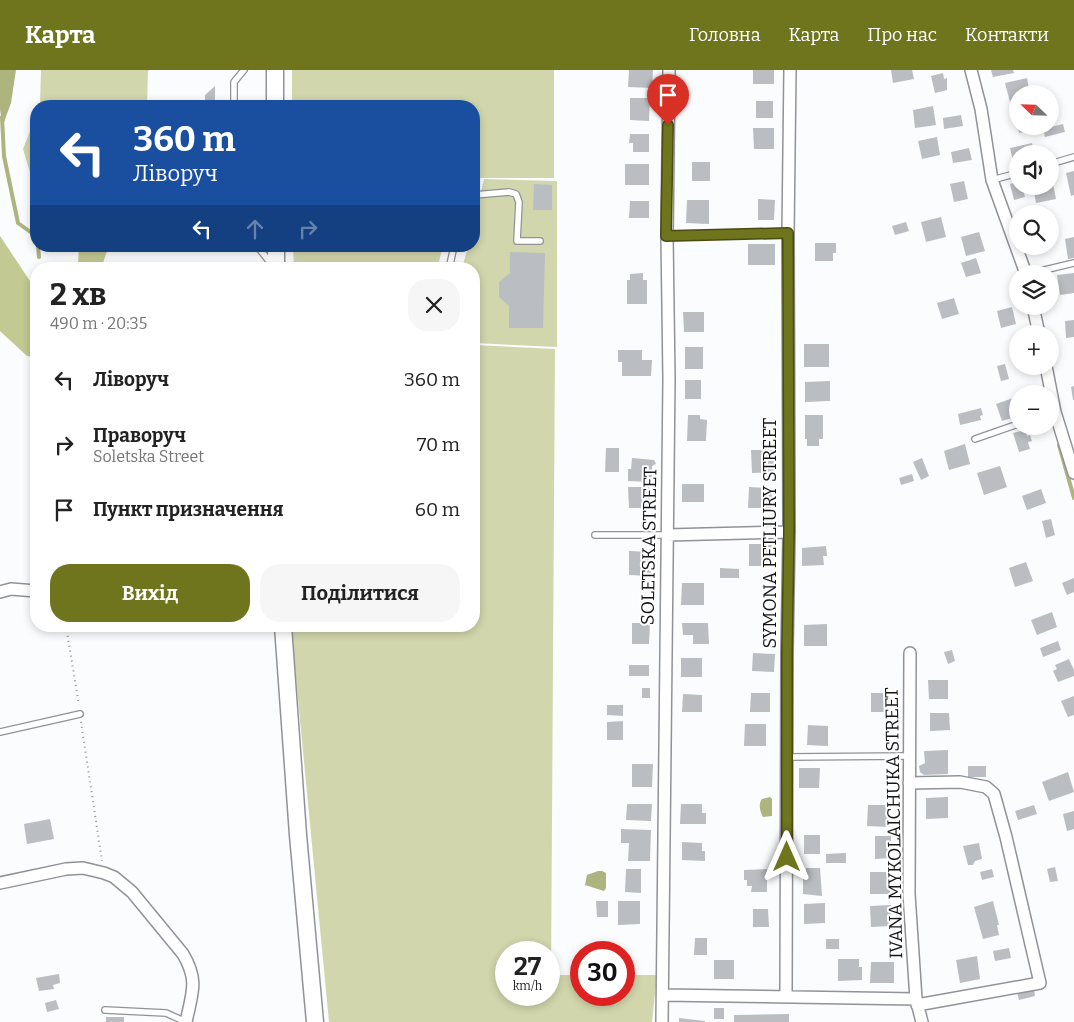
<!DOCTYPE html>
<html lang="uk">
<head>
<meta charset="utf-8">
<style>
	body { margin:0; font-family:Bitter,serif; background:#f6f6f6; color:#222; height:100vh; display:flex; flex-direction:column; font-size:19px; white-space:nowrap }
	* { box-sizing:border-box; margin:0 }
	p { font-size:16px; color:#767676 }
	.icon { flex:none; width:28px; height:28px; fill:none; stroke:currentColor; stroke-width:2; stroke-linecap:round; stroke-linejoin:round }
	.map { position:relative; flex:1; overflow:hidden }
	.side { position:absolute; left:30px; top:192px; width:450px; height:370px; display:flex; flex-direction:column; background:#fff; border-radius:20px; box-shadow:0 2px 8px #0003 }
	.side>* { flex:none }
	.top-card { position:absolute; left:30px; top:30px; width:450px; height:152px; border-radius:20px; box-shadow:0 2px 8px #0003; background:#1a4fa0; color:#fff; overflow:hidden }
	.needle { width:32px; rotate:293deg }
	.fabs { position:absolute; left:1009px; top:15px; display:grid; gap:10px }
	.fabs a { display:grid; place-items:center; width:50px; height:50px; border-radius:50%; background:#fff; box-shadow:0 2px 8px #0003; font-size:25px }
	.speed { position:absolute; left:495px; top:871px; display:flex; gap:10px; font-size:25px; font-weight:700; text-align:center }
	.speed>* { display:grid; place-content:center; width:65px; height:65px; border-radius:50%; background:#fff; box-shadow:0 2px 8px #0003; line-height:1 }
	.speed small { font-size:12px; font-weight:400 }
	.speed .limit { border:8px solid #d22; background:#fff; color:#111 }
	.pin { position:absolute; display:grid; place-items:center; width:42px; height:42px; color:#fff; margin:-51px -21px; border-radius:50% 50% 50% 0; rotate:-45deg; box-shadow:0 0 5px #0007 }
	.pin .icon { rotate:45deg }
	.me { position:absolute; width:55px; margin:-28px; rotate:0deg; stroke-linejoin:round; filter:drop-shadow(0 0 4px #0008) }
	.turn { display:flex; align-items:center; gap:18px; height:105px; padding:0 20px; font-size:22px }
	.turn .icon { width:65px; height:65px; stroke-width:2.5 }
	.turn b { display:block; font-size:35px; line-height:42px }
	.lanes { display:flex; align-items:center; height:48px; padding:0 20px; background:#0003; justify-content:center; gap:25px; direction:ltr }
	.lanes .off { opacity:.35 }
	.round { display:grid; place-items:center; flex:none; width:52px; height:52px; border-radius:20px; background:#f6f6f6 }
	.headline { display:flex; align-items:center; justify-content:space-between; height:85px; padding:0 20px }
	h1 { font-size:30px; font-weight:700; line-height:38px }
	.button { display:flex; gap:10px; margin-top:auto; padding:10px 20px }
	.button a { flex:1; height:58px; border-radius:20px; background:#6f751d; color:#fff; font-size:20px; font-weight:700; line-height:58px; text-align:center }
	.button a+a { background:#f6f6f6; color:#222 }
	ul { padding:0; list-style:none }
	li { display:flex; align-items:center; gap:15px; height:65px; padding:0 20px }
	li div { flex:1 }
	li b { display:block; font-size:19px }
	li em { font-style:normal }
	header { display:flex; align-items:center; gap:30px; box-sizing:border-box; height:70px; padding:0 25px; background:#6f751d; color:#fff }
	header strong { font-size:24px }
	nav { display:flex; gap:28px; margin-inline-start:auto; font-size:18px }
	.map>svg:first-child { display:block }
	.green { fill:#d1d6ac; fill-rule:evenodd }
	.forest { fill:#c2c992 }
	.water { fill:#aeb47e }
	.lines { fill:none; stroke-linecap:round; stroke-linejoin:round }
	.stream { stroke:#aeb47e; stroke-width:4 }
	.building { fill:#babdc2 }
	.lane-casing { stroke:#909298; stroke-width:8 }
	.street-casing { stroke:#909298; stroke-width:14 }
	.secondary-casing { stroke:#909298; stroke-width:19 }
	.path { stroke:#939496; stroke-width:2; stroke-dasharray:1 4; stroke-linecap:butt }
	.lane { stroke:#fff; stroke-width:5.5 }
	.street { stroke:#fff; stroke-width:11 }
	.secondary { stroke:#fff; stroke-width:16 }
	.route-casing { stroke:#484c13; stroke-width:12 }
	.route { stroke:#6f751d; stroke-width:9 }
	.labels { text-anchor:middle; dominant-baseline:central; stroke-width:4; stroke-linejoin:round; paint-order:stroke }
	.street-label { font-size:18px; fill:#141416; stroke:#fff }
</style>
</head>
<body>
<header>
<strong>Карта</strong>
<nav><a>Головна</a><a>Карта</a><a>Про нас</a><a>Контакти</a></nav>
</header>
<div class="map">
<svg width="1074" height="952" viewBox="0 0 1074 952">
	<rect width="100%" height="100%" fill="#fbfcfe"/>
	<path class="green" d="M41 0H150L148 1 147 36H40Z
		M292 0H554V108H474V36H292Z
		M36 46V123L23 79Z
		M484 109 557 111V277L474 273V199H462L468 176H474V152Z
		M293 176H443L437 199H294Z
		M474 275 555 279 551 905H581V925H624V905H657L652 952H329L291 556H474ZM506 882H549V925H506Z"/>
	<path class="forest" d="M0 166 36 220V287L27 286 0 261Z
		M79 176H107L108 178 101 199H80L78 194Z"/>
	<path class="water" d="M0 0H16L11 33 4 52H2L0 40Z
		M770 727 772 729V746L763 747C760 742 758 734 762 729Z
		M598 801H602L606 803V818L604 821 585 815 587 805Z"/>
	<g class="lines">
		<path class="stream" d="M2 47 4 86 18 153 36 166
			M38 176 39 187
			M1059 375 1074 428"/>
	</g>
	<path class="building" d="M629 0H653L652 18 628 17Z
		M753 0H774V14H753Z
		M891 0H912L914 9 893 13Z
		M991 0H1013L1014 3 993 7Z
		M943 3 944 9 947 8V20L935 23 931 6Z
		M1027 8 1030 24H1018V30L1010 32 1005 13Z
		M215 16V36H201L205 31V25Z
		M630 28H650L649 51 630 50Z
		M756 31H773V48H756Z
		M1018 35V52L1017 53 1013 36Z
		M933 36 936 55 915 58 913 40Z
		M961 45 963 56 944 59 943 48Z
		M1063 54 1065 62 1045 67 1043 59Z
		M1018 56H1038V59L1019 63Z
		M753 58H774V79H754Z
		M630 64H649V82H633V73H629Z
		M937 67 940 85 922 89 918 71Z
		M1032 73 1034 84H1018V95L1014 96 1010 78Z
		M969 78 972 90 953 93 951 82Z
		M692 92H710V111H692Z
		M625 94H649V115H625Z
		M1074 101V125L1071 126 1066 103Z
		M1050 109H1052L1056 129 1036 133 1033 116H1050Z
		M964 111 968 129 954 132 950 114Z
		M1018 112V116H1022L1025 127 1014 130 1010 114Z
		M534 114 552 115V140H533Z
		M758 129 775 130 774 150H758Z
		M687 130H709V154L686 153Z
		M630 131H649V148H629Z
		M941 147 946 167 926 172 921 152Z
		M906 152 909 161 895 165 892 156Z
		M1053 157 1056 172 1050 174V158Z
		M979 162 985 181 966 186 961 167Z
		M1074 167V188L1068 189 1065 169Z
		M815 173H836V183H833V191H815Z
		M748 174H775V195H748Z
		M510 182 545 183 543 258H509V236L499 227V212L510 203Z
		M976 188 981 203 966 207 961 193Z
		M643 203V210H647V234H627V210H630V204Z
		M1074 203V223L1060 225 1057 205Z
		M954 228 959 244 942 249 937 233Z
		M1012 237 1016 254 1001 258 997 241Z
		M683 242H704V262H684Z
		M1074 250V267L1066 268 1065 251Z
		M804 274H829V297H804Z
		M685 277H703V299H685Z
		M618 280H642V290H652L651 306H622V292H618Z
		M1005 294 1009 309 1001 311 997 296Z
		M685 310H701V329H685Z
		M830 311V331L805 332V312Z
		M1074 316V330H1073L1071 317Z
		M1016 327 1018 346 1002 351 996 334Z
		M981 338 983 345 980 346 981 350 960 355 958 344Z
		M688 345H700V349L707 350 706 371H687Z
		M805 345H823V369H819V376H807V369H805Z
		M1025 360 1027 366 1030 365 1032 371 1028 372 1030 379 1019 382 1013 363Z
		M965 374 970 394 949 400 944 381Z
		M606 378H619V402H605Z
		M751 380H775V402L752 403Z
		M632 388 654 390 656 394 652 396V412L628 411V399H631Z
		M922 388 929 406 921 410 913 392Z
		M1000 396 1007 417 984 425 977 403Z
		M912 404 914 411 901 415 899 408Z
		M682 414H704V432H682Z
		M628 417H649L650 438H629Z
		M749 417 772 418 771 438H748Z
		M1041 419 1046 433 1027 440 1022 426Z
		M1051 449 1055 465 1046 468 1042 451Z
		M749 474H772L771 496H749Z
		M826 476 827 486H823L824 495 802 496V478Z
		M629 481 651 482V506L629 505Z
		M1026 492 1033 511 1015 517 1009 498Z
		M720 498 739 499V508H720Z
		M1074 508V522L1067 525 1062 513Z
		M682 513H704V535H681Z
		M1052 542 1057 557 1037 565 1031 550Z
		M632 553H650L649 574H632Z
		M682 553H708L709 574H693V565H683Z
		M827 554V576H804V555Z
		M1058 571 1061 580 1043 587 1040 578Z
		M952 580 955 591 948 594 944 582Z
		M753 583 775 584 774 602 752 601Z
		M681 588H702V607H681Z
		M1069 589 1074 600V606L1058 612 1053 601 1057 599 1055 595Z
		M629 595H649V606H629Z
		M928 610H948V629H929Z
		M642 618H650V628H642Z
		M751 623H770V642H750Z
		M871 623H890V642H871Z
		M683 624 702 625V642H682Z
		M1074 626V645L1068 647 1061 631Z
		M607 635H623V646L607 645Z
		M930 643H949L950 660 930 661Z
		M623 651V670H607V652Z
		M745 654H766V676H744Z
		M808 655 828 656V676L807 675Z
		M948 680V704L924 705 920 702 919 696 925 693 924 681Z
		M632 694H653L652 717H632Z
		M968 696H986V707H968Z
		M799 698H820L819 718H799Z
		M1068 702 1074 722 1049 731 1042 712Z
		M948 727V748L926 749V728Z
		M627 734H652L651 751 626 750Z
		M681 734H702V743H706V754H680Z
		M868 735H890L889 757 867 756Z
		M1034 735 1037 744 1018 750 1015 741Z
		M1074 741V759L1067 761 1063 744Z
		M50 749 54 769 27 774 24 754Z
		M621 759 651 760 650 791H628L629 773H621Z
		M804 765H820V784H804Z
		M875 766H891V788L875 789Z
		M682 772 702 773V781H705V791L682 790Z
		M979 773 982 789 975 791 973 795H968L963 776Z
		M846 783V793H826V784Z
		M1055 797 1058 811 1050 812 1047 799Z
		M806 798H820L822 826 803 824V805H806Z
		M626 799H641V823L625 822Z
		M767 799V822H751L752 816H747V810H744V800Z
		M992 799 994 807 982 810 980 802Z
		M870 802H890V824H870Z
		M596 831H608V847H597Z
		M618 831H640V854L618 855Z
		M993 831 999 855H997L999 865 983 869 974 837Z
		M825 833V853L804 854V834Z
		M891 835V856L871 857 870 836Z
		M753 839H768L769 857H753Z
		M695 868H707V885H694Z
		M826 869H839V879H826Z
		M1009 878 1011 888 995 891 993 881Z
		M977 886 980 909 960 913 956 890Z
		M838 889H859V897H862V910L838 911Z
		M714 890H734V909H714Z
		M871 892H894V913H870Z
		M59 904 60 913 53 915 54 919 39 921 36 908Z
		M1034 919 1035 926 1019 930 1017 922Z
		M56 930 59 939 47 942 45 933Z
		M714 938H724V949H714Z
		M789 944V952H734V945Z
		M106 947H124V952H106Z
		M679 948 705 951V952H679Z"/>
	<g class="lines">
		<g class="lane-casing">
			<path id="lane" d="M234 36V12L244 0
				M1050 94 1074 87
				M992 110 1018 103
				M474 125 509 122 516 124 519 132 517 171H540
				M667 166 788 163
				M257 176 273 196
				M449 199 454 176
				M1028 204 1074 193
				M975 369 1018 354
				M595 465H667
				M0 662 80 644
				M788 687 909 686
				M105 940 166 943 186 952"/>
		</g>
		<g class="street-casing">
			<path id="street" d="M971 0 981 39 992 110 1026 204
				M1033 236 1039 264
				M1046 296 1055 342 1074 403
				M667 465 789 462
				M0 522 11 519 36 521
				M910 583 909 824 916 929 922 952
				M909 713 960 712 986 717 994 724 1006 767 1040 913 917 935
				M0 813 66 799 83 798 104 803 114 807 132 822 183 884C199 911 192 923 186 952
				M663 925 916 929
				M786 926 787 582 789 462 788 163 790 0
				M662 952 669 309 667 166 669 0"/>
		</g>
		<g class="secondary-casing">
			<path id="secondary" d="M275 0V36
				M276 176V199
				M283 556 298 765 315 952"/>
		</g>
		<path class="path" d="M474 248 480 245
			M66 556 79 635
			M81 652 102 791"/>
		<use href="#lane" class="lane"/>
		<use href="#street" class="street"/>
		<use href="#secondary" class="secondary"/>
	</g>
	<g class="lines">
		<g class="route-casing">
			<path id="route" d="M668 55 666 166 788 163 789 462 787 582V787"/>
		</g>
		<use href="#route" class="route"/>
	</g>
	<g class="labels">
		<g class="street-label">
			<text transform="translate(770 463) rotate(-90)">SYMONA PETLIURY STREET</text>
			<text transform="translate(649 476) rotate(-89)">SOLETSKA STREET</text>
			<text transform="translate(894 753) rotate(-91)">IVANA MYKOLAICHUKA STREET</text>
		</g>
	</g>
</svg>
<div class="fabs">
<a><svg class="needle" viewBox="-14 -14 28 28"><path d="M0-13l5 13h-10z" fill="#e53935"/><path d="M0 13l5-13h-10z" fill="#767676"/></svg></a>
<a><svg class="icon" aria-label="sound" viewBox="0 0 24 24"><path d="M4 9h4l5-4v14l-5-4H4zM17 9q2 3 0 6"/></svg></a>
<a><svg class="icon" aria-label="search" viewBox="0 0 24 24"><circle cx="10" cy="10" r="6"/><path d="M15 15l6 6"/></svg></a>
<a><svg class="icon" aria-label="layers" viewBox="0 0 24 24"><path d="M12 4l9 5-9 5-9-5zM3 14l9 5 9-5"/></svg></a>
<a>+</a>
<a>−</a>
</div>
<div class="speed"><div>27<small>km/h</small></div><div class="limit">30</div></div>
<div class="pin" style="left:668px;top:55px;background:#d93025"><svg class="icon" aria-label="arrive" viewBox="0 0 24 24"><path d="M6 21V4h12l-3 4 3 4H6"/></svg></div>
<svg class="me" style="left:787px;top:787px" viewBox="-20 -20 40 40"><path d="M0-17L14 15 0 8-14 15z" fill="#6f751d" stroke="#fff" stroke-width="4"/></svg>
<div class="top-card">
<div class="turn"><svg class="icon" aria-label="left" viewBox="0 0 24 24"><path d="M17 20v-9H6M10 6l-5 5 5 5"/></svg><div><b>360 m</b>Ліворуч</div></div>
<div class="lanes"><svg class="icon" aria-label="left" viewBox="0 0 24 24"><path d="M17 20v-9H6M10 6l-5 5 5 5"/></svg><svg class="icon off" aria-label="ahead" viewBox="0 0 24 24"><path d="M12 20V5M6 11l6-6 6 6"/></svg><svg class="icon off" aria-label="right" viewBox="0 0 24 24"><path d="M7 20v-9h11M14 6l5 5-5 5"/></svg></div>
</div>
<section class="side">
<div class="headline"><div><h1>2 хв</h1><p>490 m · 20:35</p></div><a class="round"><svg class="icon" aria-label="close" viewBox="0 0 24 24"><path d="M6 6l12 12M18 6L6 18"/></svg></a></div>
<ul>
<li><svg class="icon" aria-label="left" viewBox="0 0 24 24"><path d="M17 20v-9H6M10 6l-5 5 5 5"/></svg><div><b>Ліворуч</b></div><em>360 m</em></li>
<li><svg class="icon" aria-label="right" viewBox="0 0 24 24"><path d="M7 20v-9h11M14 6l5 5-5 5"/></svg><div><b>Праворуч</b><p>Soletska Street</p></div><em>70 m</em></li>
<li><svg class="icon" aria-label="arrive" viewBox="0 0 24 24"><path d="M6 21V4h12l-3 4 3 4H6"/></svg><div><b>Пункт призначення</b></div><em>60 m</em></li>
</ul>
<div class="button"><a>Вихід</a><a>Поділитися</a></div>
</section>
</div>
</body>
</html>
